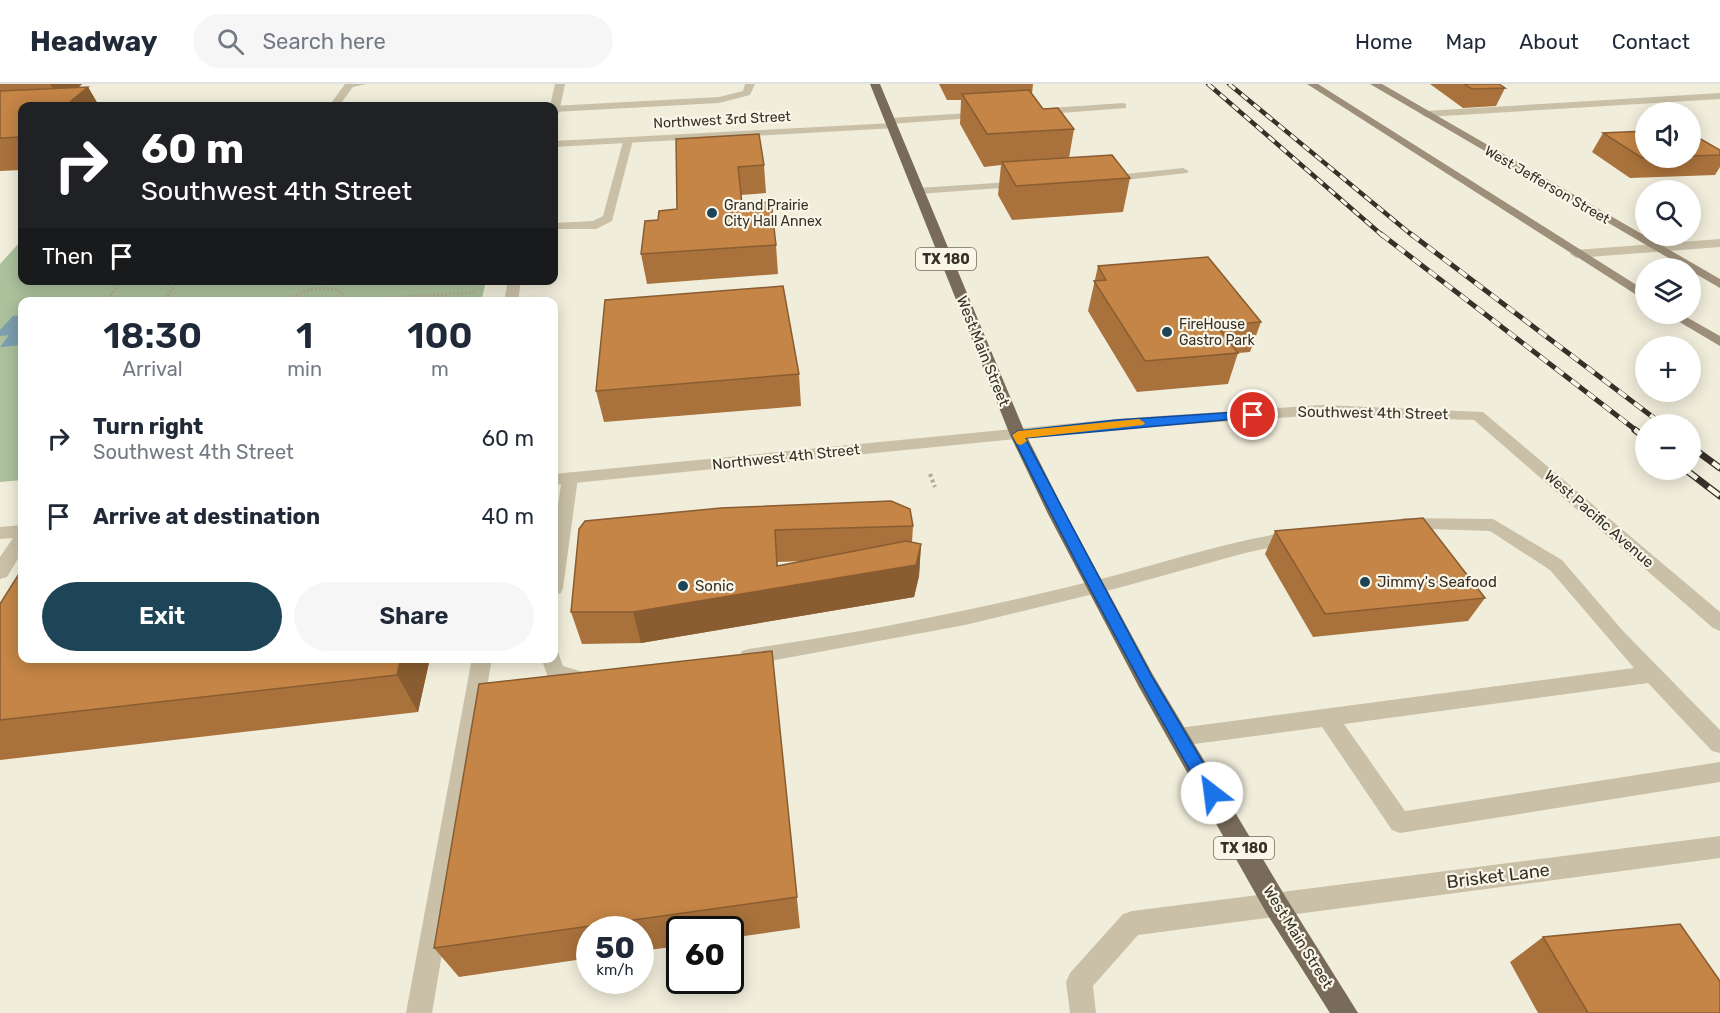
<!DOCTYPE html>
<html lang="en">
<head>
<meta charset="utf-8">
<style>
	body { margin:0; font-family:Rubik,sans-serif; background:#f6f6f7; color:#1f2937; height:100vh; display:flex; flex-direction:column; font-size:22px; white-space:nowrap }
	* { box-sizing:border-box; margin:0 }
	p { font-size:20px; color:#747a83 }
	.icon { flex:none; width:33px; height:33px; fill:none; stroke:currentColor; stroke-width:2; stroke-linecap:round; stroke-linejoin:round }
	.map { position:relative; flex:1; overflow:hidden }
	.side { position:absolute; left:18px; top:213px; width:540px; height:366px; display:flex; flex-direction:column; background:#fff; border-radius:12px; box-shadow:0 3px 15px #0003 }
	.side>* { flex:none }
	.top-card { position:absolute; left:18px; top:18px; width:540px; height:183px; border-radius:12px; box-shadow:0 3px 15px #0003; background:#202124; color:#fff; overflow:hidden }
	.tools { position:absolute; left:1635px; top:18px; display:grid; gap:12px }
	.tools a { display:grid; place-items:center; width:66px; height:66px; border-radius:50%; background:#fff; box-shadow:0 3px 15px #0003; font-size:30px }
	.speed { position:absolute; left:576px; top:832px; display:flex; gap:12px; font-size:30px; font-weight:700; text-align:center }
	.speed>* { display:grid; place-content:center; width:78px; height:78px; border-radius:50%; background:#fff; box-shadow:0 3px 15px #0003; line-height:1 }
	.speed small { font-size:15px; font-weight:400 }
	.speed .limit { border:3px solid #111; border-radius:9px; background:#fff; color:#111 }
	.pin { position:absolute; display:grid; place-items:center; width:51px; height:51px; color:#fff; margin:-26px; border:3px solid #fff; border-radius:50%; box-shadow:0 2px 6px #0007 }
	.me { position:absolute; width:66px; margin:-33px; rotate:330deg; stroke-linejoin:round; filter:drop-shadow(0 0 4px #0008) }
	.turn { display:flex; align-items:center; gap:21px; height:126px; padding:0 24px; font-size:27px }
	.turn .icon { width:78px; height:78px; stroke-width:2.5 }
	.turn b { display:block; font-size:42px; line-height:51px }
	.then { display:flex; align-items:center; height:57px; padding:0 24px; background:#0003; gap:12px; font-size:22px }
	.eta { display:flex; justify-content:space-evenly; align-items:center; height:102px; text-align:center }
	.eta b { font-size:36px; font-weight:600; line-height:42px }
	.button { display:flex; gap:12px; margin-top:auto; padding:12px 24px }
	.button a { flex:1; height:69px; border-radius:36px; background:#1e4557; color:#fff; font-size:24px; font-weight:600; line-height:69px; text-align:center }
	.button a+a { background:#f6f6f7; color:#1f2937 }
	ul { padding:0; list-style:none }
	li { display:flex; align-items:center; gap:18px; height:78px; padding:0 24px }
	li div { flex:1 }
	li b { display:block; font-size:22px }
	li em { font-style:normal }
	header { display:flex; align-items:center; gap:36px; box-sizing:border-box; height:84px; padding:0 30px; background:#fff; border-bottom:2px solid #e0e1e3 }
	header strong { font-size:28px }
	nav { display:flex; gap:33px; margin-inline-start:auto; font-size:21px }
	.search { width:420px; height:54px; background:#f6f6f7; display:flex; align-items:center; gap:15px; box-sizing:border-box; padding:0 21px; border-radius:33px; color:#747a83; font-size:22px }
	.map>svg:first-child { display:block }
	.green { fill:#abc09b }
	.water { fill:#7b9fae }
	.lines { fill:none; stroke-linecap:round; stroke-linejoin:round }
	.path-far1 { stroke:#b5aa92; stroke-width:3; stroke-dasharray:2 2; stroke-linecap:butt }
	.path { stroke:#b5aa92; stroke-width:4; stroke-dasharray:3 3; stroke-linecap:butt }
	.lane { fill:#c9c0a7; fill-rule:evenodd }
	.street { fill:#c9c0a7; fill-rule:evenodd }
	.secondary { fill:#9d8f79; fill-rule:evenodd }
	.primary { fill:#786b59; fill-rule:evenodd }
	.rail-far2-casing { stroke:#363028; stroke-width:4.5 }
	.rail-far1-casing { stroke:#363028; stroke-width:5 }
	.rail-casing { stroke:#363028; stroke-width:7 }
	.rail-far2 { stroke:#f9f6e8; stroke-width:3; stroke-dasharray:8; stroke-linecap:butt }
	.rail-far1 { stroke:#f9f6e8; stroke-width:4; stroke-dasharray:10; stroke-linecap:butt }
	.rail { stroke:#f9f6e8; stroke-width:4.5; stroke-dasharray:14; stroke-linecap:butt }
	.wall { fill:#a9723c; fill-rule:evenodd }
	.shaded-wall { fill:#895d31 }
	.building { fill:#c48546; stroke:#895d31; stroke-width:1.5 }
	.route { fill:#1a73e8; stroke:#114b97; stroke-width:1.5 }
	.slow { fill:#f59e0b }
	.poi-dot { fill:#1e4557; stroke:#f9f6e8; stroke-width:2 }
	.labels { text-anchor:middle; dominant-baseline:central; stroke-width:4.5; stroke-linejoin:round; paint-order:stroke }
	.far-street-label { font-size:14px; fill:#363028; stroke:#f9f6e8 }
	.far-poi-label { font-size:14px; fill:#363028; stroke:#f9f6e8; text-anchor:start }
	.shield { fill:#f9f6e8; stroke:#706b62; stroke-width:1.5 }
	.shield-label { font-size:14px; font-weight:bold; fill:#363028 }
	.street-label { font-size:15px; fill:#363028; stroke:#f9f6e8 }
	.poi-label { font-size:15px; fill:#363028; stroke:#f9f6e8; text-anchor:start }
	.near-street-label { font-size:18px; fill:#363028; stroke:#f9f6e8 }
</style>
</head>
<body>
<header>
<strong>Headway</strong>
<div class="search"><svg class="icon" aria-label="search" viewBox="0 0 24 24"><circle cx="10" cy="10" r="6"/><path d="M15 15l6 6"/></svg>Search here</div>
<nav><a>Home</a><a>Map</a><a>About</a><a>Contact</a></nav>
</header>
<div class="map">
<svg width="1720" height="929" viewBox="0 0 1720 929">
	<rect width="100%" height="100%" fill="#f1eddb"/>
	<path class="green" d="M22 156V196L486 197 481 218H22V396L0 398V180Z"/>
	<path class="water" d="M22 231V261L0 263 9 251 0 252V246L13 232Z"/>
	<g class="lines">
		<path class="path-far1" d="M345 217 477 208
			M106 218 122 196
			M163 218 178 196
			M286 218C303 206 323 199 342 209L345 217"/>
		<path class="path" d="M930 390 935 403"/>
		<path class="lane" d="M345 0H366L349 4Z
			M745 0H755L750 11 719 19 554 28 552 22 719 13 743 7Z
			M1720 9V15L1426 33 1421 30 1426 27Z
			M1123 19 1126 20V24L1035 31 1030 28 1035 25Z
			M984 28 988 29V33L890 40 885 37 890 34Z
			M624 54 633 56 612 137 596 145H554V139L593 137 603 132Z
			M1183 84 1189 87 1187 89 1106 98 1100 95 1106 92Z
			M1024 97 1028 98V102L918 110 912 107 918 104Z
			M570 388 578 394 563 504 561 509 554 511V447L562 394Z
			M1404 434 1493 435 1562 476 1623 547 1720 646V669L1712 667 1648 599 1344 640 1405 727 1720 678V698L1400 749 1392 746 1322 643 1179 662 1171 660 1168 653 1171 646 1179 644 1634 584 1550 486 1490 447 1398 444 1395 440 1398 436Z
			M1296 447 1302 449 1305 453 1302 457 1245 469 1118 504 965 541 749 581 742 579 739 573 742 567 749 565C865 548 979 525 1093 497 1161 480 1227 457 1296 447Z
			M554 567 558 568 563 582 593 591 596 597 593 603 580 606 548 593 541 574H554Z
			M472 574H492L432 929H406Z"/>
		<path class="street" d="M345 0H355L339 22H329Z
			M555 0H565L559 29 554 32V22H550Z
			M892 39 896 40V44L554 63V57Z
			M1720 155V163L1576 174 1570 170 1576 166Z
			M508 196H521L518 218H504Z
			M1322 321 1483 328 1720 528V547L1713 544 1474 336 1322 331 1115 345 554 401V390L1115 335Z
			M22 441V468L7 493 0 495V473L13 454 0 455V443Z
			M1720 752V774L1138 851 1093 902 1096 929H1070L1066 898 1070 889 1123 830 1132 827Z"/>
		<path class="secondary" d="M1307 0H1318L1646 207V217Z
			M1370 0H1382L1720 195V204Z
			M1666 230H1681L1720 252V262Z"/>
		<path class="primary" d="M870 0H880L1026 351 1066 430 1153 591 1285 812 1358 929H1330L1267 830 1139 603 1048 430 1010 351Z"/>
		<g class="rail-far2-casing">
			<path id="rail-far2" d="M1208 0 1383 152
				M1229 0 1413 152"/>
		</g>
		<g class="rail-far1-casing">
			<path id="rail-far1" d="M1381 150 1637 347
				M1411 150 1662 340"/>
		</g>
		<g class="rail-casing">
			<path id="rail" d="M1635 346 1646 354
				M1690 362 1720 384
				M1686 386 1720 412"/>
		</g>
		<use href="#rail-far2" class="rail-far2"/>
		<use href="#rail-far1" class="rail-far1"/>
		<use href="#rail" class="rail"/>
	</g>
	<path class="wall" d="M0 0H82L79 3H88L99 22H22V86L0 87Z
		M939 0H1033L1032 10 1043 25 1074 45 1069 74 1130 94 1123 128 1012 136 998 111 1001 81 984 83 960 40 961 16H947Z
		M1430 0H1499L1505 4 1496 22 1463 24Z
		M1603 49 1646 74H1690V49L1720 66V83L1715 91 1630 94 1592 68Z
		M676 55 764 81 766 109 741 111 742 120 776 161 778 190 647 200 641 170 658 136 677 125Z
		M1098 182 1261 238 1250 268 1238 269 1228 300 1137 308 1088 227Z
		M799 290 801 322 604 338 596 307Z
		M913 442 912 458 921 460 919 492 914 513 641 559 582 560 571 528 579 445ZM804 477 778 482 777 478Z
		M1275 447 1485 514 1468 537 1313 553 1265 470Z
		M0 520 430 574 418 628 0 676Z
		M772 567 800 844 730 854V846H680V862L640 867V846H590V874L459 893 434 864Z
		M1543 853 1720 929H1538L1510 878Z"/>
	<path class="shaded-wall" d="M50 0H82L61 18Z
		M88 3 99 22H65Z
		M775 446 779 504 921 460 919 492 914 513 641 559 633 528Z
		M401 574H430L418 628 397 591Z"/>
	<path class="building" d="M1464 0H1499L1505 4 1472 5Z
		M88 3 65 22H22V53L0 54V7Z
		M1029 6 1043 25 1058 24 1074 45 987 50 962 10Z
		M1646 47V74H1659H1642L1603 49Z
		M1690 49 1720 66V71L1690 72Z
		M759 50 764 81 738 83 742 120 771 118 776 161 641 170 645 137 658 136 659 127 677 125 676 55Z
		M1112 71 1130 94 1016 102 1002 78Z
		M1208 173 1261 238 1217 242 1238 269 1145 277 1094 197 1106 196 1098 182Z
		M783 202 799 290 596 307 605 216Z
		M891 417 910 425 913 442 775 446 777 482 906 457 921 460 916 481 633 528H571L579 445 585 437 721 424Z
		M1423 434 1485 514 1325 530 1275 447Z
		M22 485V574H401L397 591 0 636V520Z
		M772 567 797 813 434 864 479 600Z
		M1680 840 1720 897V929H1588L1543 853Z"/>
	<path class="route" d="M1253 327 1257 328V333L1025 354 1152 593 1218 704 1220 709 1218 714 1212 717 1206 714C1137 595 1072 474 1012 351L1018 347 1116 336Z"/>
	<path class="slow" d="M1139 335 1145 339 1143 341 1025 354 1027 357 1021 361 1017 360 1012 351 1018 347Z"/>
	<g class="poi-dot">
		<circle cx="712" cy="129" r="6"/>
		<circle cx="1167" cy="248" r="6"/>
		<circle cx="1365" cy="498" r="6"/>
		<circle cx="683" cy="502" r="6"/>
	</g>
	<g class="labels">
		<g class="far-street-label">
			<text transform="translate(722 36) rotate(-3)">Northwest 3rd Street</text>
			<text transform="translate(1547 101) rotate(30)">West Jefferson Street</text>
		</g>
		<g class="far-poi-label">
			<text x="724" y="121">Grand Prairie<tspan x="724" dy="16">City Hall Annex</tspan></text>
			<text x="1179" y="240">FireHouse<tspan x="1179" dy="16">Gastro Park</tspan></text>
		</g>
		<g class="shield">
			<rect x="916" y="164" width="60" height="22" rx="4.5"/>
			<rect x="1214" y="753" width="60" height="22" rx="4.5"/>
		</g>
		<g class="shield-label">
			<text x="946" y="175">TX 180</text>
			<text x="1244" y="764">TX 180</text>
		</g>
		<g class="street-label">
			<text transform="translate(983 267) rotate(68)">West Main Street</text>
			<text transform="translate(1373 329) rotate(1)">Southwest 4th Street</text>
			<text transform="translate(786 373) rotate(-6)">Northwest 4th Street</text>
			<text transform="translate(1599 435) rotate(41)">West Pacific Avenue</text>
			<text transform="translate(1298 853) rotate(58)">West Main Street</text>
		</g>
		<g class="poi-label">
			<text x="1377" y="498">Jimmy's Seafood</text>
			<text x="695" y="502">Sonic</text>
		</g>
		<g class="near-street-label">
			<text transform="translate(1498 792) rotate(-7)">Brisket Lane</text>
		</g>
	</g>
</svg>
<div class="tools">
<a><svg class="icon" aria-label="sound" viewBox="0 0 24 24"><path d="M4 9h4l5-4v14l-5-4H4zM17 9q2 3 0 6"/></svg></a>
<a><svg class="icon" aria-label="search" viewBox="0 0 24 24"><circle cx="10" cy="10" r="6"/><path d="M15 15l6 6"/></svg></a>
<a><svg class="icon" aria-label="layers" viewBox="0 0 24 24"><path d="M12 4l9 5-9 5-9-5zM3 14l9 5 9-5"/></svg></a>
<a>+</a>
<a>−</a>
</div>
<div class="speed"><div>50<small>km/h</small></div><div class="limit">60</div></div>
<div class="pin" style="left:1253px;top:331px;background:#d93025"><svg class="icon" aria-label="arrive" viewBox="0 0 24 24"><path d="M6 21V4h12l-3 4 3 4H6"/></svg></div>
<svg class="me" style="left:1212px;top:709px" viewBox="-20 -20 40 40"><circle r="19" fill="#fff"/><path d="M0-13L10 11 0 6-10 11z" fill="#1a73e8"/></svg>
<div class="top-card">
<div class="turn"><svg class="icon" aria-label="right" viewBox="0 0 24 24"><path d="M7 20v-9h11M14 6l5 5-5 5"/></svg><div><b>60 m</b>Southwest 4th Street</div></div>
<div class="then">Then<svg class="icon" aria-label="arrive" viewBox="0 0 24 24"><path d="M6 21V4h12l-3 4 3 4H6"/></svg></div>
</div>
<section class="side">
<div class="eta">
<div><b>18:30</b><p>Arrival</p></div>
<div><b>1</b><p>min</p></div>
<div><b>100</b><p>m</p></div>
</div>
<ul>
<li><svg class="icon" aria-label="right" viewBox="0 0 24 24"><path d="M7 20v-9h11M14 6l5 5-5 5"/></svg><div><b>Turn right</b><p>Southwest 4th Street</p></div><em>60 m</em></li>
<li><svg class="icon" aria-label="arrive" viewBox="0 0 24 24"><path d="M6 21V4h12l-3 4 3 4H6"/></svg><div><b>Arrive at destination</b></div><em>40 m</em></li>
</ul>
<div class="button"><a>Exit</a><a>Share</a></div>
</section>
</div>
</body>
</html>
